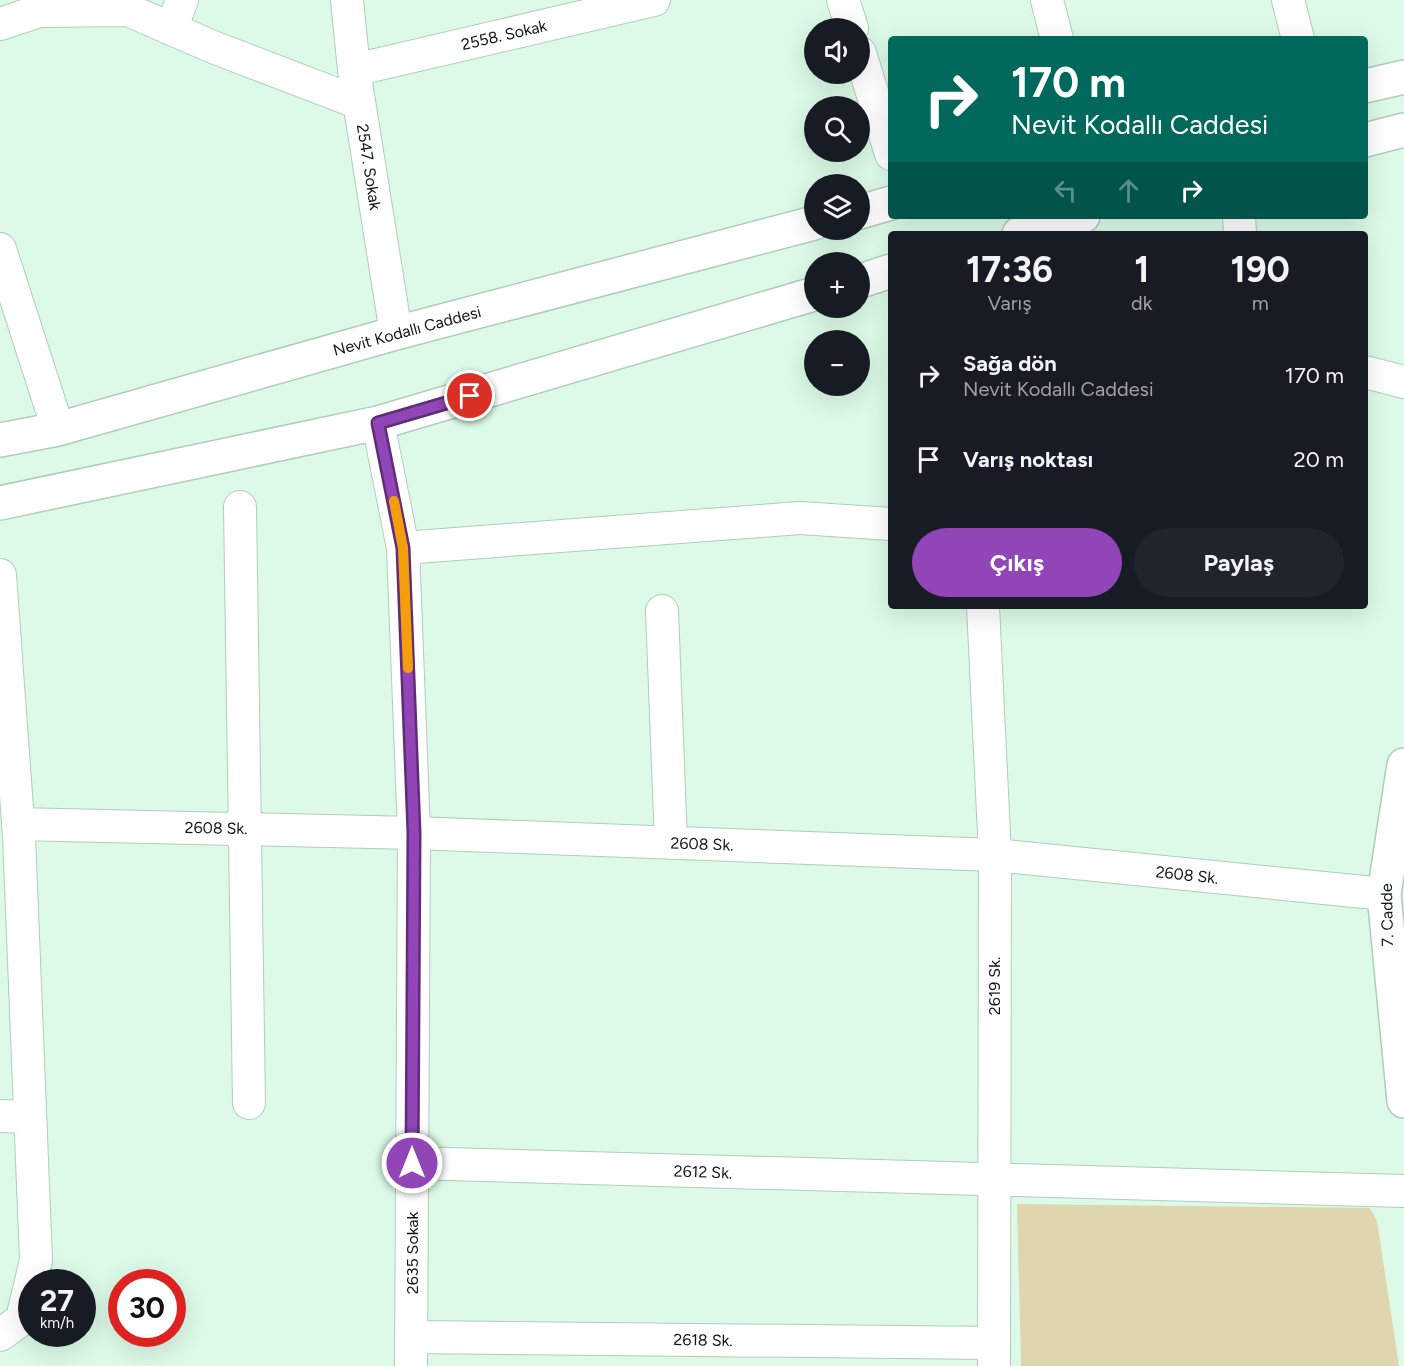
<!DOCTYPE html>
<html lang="tr">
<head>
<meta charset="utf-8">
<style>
	body { margin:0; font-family:Figtree,sans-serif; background:#20242c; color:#f1f3f6; height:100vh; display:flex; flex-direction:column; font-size:22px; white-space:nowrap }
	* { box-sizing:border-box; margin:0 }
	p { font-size:20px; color:#9ea1a6 }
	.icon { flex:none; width:33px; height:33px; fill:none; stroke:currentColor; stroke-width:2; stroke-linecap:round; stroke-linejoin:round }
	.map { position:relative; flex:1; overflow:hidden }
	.side { position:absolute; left:888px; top:231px; width:480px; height:378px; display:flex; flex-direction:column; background:#171b24; border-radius:6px; box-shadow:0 6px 24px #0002 }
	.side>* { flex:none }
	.hud { position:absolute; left:888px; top:36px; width:480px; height:183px; border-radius:6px; box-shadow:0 6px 24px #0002; background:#00695c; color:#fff; overflow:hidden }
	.buttons { position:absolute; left:804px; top:18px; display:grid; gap:12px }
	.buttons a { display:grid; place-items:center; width:66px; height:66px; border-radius:50%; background:#171b24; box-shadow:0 6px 24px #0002; font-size:30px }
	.speed { position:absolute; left:18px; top:1269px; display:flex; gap:12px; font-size:30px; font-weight:700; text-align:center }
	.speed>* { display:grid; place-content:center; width:78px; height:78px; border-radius:50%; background:#171b24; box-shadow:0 6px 24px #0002; line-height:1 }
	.speed small { font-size:15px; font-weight:400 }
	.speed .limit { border:9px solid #d22; background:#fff; color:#111 }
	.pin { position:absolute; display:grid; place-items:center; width:51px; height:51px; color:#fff; margin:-26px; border:3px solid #fff; border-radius:50%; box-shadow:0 2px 6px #0007 }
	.me { position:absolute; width:66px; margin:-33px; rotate:0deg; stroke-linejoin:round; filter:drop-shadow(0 0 4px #0008) }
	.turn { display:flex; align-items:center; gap:21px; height:126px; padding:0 24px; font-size:27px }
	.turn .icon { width:78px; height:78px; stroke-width:2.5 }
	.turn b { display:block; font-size:42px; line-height:51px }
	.lanes { display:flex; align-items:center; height:57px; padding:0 24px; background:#0003; justify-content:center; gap:30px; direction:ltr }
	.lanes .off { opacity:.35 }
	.eta { display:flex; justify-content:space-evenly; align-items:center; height:102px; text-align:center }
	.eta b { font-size:36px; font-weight:700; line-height:42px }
	.primary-button { display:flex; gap:12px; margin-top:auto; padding:12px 24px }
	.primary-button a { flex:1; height:69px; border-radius:36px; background:#9145b6; color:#fff; font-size:24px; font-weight:700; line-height:69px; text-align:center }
	.primary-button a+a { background:#20242c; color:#f1f3f6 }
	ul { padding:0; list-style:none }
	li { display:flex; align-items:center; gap:18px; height:84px; padding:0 24px }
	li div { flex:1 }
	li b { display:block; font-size:22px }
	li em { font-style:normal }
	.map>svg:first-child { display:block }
	.green { fill:#dfd6af }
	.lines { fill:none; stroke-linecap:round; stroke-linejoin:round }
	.street-casing { stroke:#b0cdbb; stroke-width:34 }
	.secondary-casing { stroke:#b0cdbb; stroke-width:36 }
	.street { stroke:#fff; stroke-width:32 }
	.secondary { stroke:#fff; stroke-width:33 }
	.route-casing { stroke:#5e2d76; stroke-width:15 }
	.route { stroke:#9145b6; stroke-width:10 }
	.slow { stroke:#f59e0b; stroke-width:10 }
	.labels { text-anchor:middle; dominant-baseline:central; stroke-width:4.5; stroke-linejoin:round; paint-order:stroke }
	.street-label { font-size:16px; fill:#0d1812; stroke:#fff }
</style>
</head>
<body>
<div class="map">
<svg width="1404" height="1366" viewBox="0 0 1404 1366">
	<rect width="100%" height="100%" fill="#dcfae7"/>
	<path class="green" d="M1017 1204 1370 1208 1377 1221 1399 1366H1021Z"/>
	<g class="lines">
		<g class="street-casing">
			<path id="street" d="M347 0 354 70 396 333
				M843 0 852 28
				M1047 0 1057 39
				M1288 0 1298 39
				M0 24 39 11 128 10 213 47 359 103
				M171 29 182 0
				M860 53 891 154
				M354 70 654 0
				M1239 216 1240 234
				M0 249 58 429
				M1365 372 1404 382
				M378 423 403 548 414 833 411 1366
				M240 507 249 1103
				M403 548 800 518 891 524
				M0 575 19 836 36 1260 22 1319 0 1335
				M983 606 995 855 994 1366
				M662 611 671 843
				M18 824 414 833 995 855 1384 894
				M0 1116 30 1117
				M413 1163 1404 1191
				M411 1337 994 1343"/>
		</g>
		<g class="secondary-casing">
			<path id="secondary" d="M1365 86 1404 77
				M1365 140 1404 130
				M860 212 891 203
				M1019 234 1083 216
				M860 281 891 271
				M0 440 58 429 396 333 814 223
				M0 503 378 423 814 294
				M1404 765 1384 894 1404 1101"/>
		</g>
		<use href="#street" class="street"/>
		<use href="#secondary" class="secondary"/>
	</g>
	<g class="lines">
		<g class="route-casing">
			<path id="route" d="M412 1163 414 833 403 548 378 423 470 396"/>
		</g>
		<use href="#route" class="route"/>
		<path class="slow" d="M394 501 403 548 408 668"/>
	</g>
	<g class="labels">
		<g class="street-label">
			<text transform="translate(504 35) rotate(-13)">2558. Sokak</text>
			<text transform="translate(369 167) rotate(81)">2547. Sokak</text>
			<text transform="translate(407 331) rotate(-15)">Nevit Kodallı Caddesi</text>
			<text transform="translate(216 828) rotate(1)">2608 Sk.</text>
			<text transform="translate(702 844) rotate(2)">2608 Sk.</text>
			<text transform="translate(1187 875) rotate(6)">2608 Sk.</text>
			<text transform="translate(1387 915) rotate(-91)">7. Cadde</text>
			<text transform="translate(994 986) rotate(-90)">2619 Sk.</text>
			<text transform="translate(703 1172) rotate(2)">2612 Sk.</text>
			<text transform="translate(412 1253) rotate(-90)">2635 Sokak</text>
			<text transform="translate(703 1340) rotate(1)">2618 Sk.</text>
		</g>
	</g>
</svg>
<div class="buttons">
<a><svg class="icon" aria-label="sound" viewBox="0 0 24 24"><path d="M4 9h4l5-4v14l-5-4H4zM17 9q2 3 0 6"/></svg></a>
<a><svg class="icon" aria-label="search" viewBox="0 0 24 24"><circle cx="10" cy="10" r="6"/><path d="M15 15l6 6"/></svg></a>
<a><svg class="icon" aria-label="layers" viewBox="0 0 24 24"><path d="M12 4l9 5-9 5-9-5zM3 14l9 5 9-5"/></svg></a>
<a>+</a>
<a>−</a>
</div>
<div class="speed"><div>27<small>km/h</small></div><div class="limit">30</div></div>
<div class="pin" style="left:470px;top:396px;background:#d93025"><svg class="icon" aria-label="arrive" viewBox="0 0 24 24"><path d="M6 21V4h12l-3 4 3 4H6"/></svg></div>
<svg class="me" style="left:412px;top:1163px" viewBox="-20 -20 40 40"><circle r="17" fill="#9145b6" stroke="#fff" stroke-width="3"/><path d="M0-11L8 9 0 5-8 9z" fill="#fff"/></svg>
<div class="hud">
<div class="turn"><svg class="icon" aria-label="right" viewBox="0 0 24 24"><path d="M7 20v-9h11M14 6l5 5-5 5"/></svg><div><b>170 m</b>Nevit Kodallı Caddesi</div></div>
<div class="lanes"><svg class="icon off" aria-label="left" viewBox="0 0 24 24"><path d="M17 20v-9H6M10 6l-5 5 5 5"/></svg><svg class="icon off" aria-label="ahead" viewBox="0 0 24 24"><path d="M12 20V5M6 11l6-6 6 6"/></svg><svg class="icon" aria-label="right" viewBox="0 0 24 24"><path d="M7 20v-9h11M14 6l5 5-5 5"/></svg></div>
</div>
<section class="side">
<div class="eta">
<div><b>17:36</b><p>Varış</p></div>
<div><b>1</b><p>dk</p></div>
<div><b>190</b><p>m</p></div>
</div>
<ul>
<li><svg class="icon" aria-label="right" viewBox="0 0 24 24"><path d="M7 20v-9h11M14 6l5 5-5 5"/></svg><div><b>Sağa dön</b><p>Nevit Kodallı Caddesi</p></div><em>170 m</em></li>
<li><svg class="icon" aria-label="arrive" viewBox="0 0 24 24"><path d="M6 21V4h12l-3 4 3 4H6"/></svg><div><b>Varış noktası</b></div><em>20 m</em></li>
</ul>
<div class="primary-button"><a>Çıkış</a><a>Paylaş</a></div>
</section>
</div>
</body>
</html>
